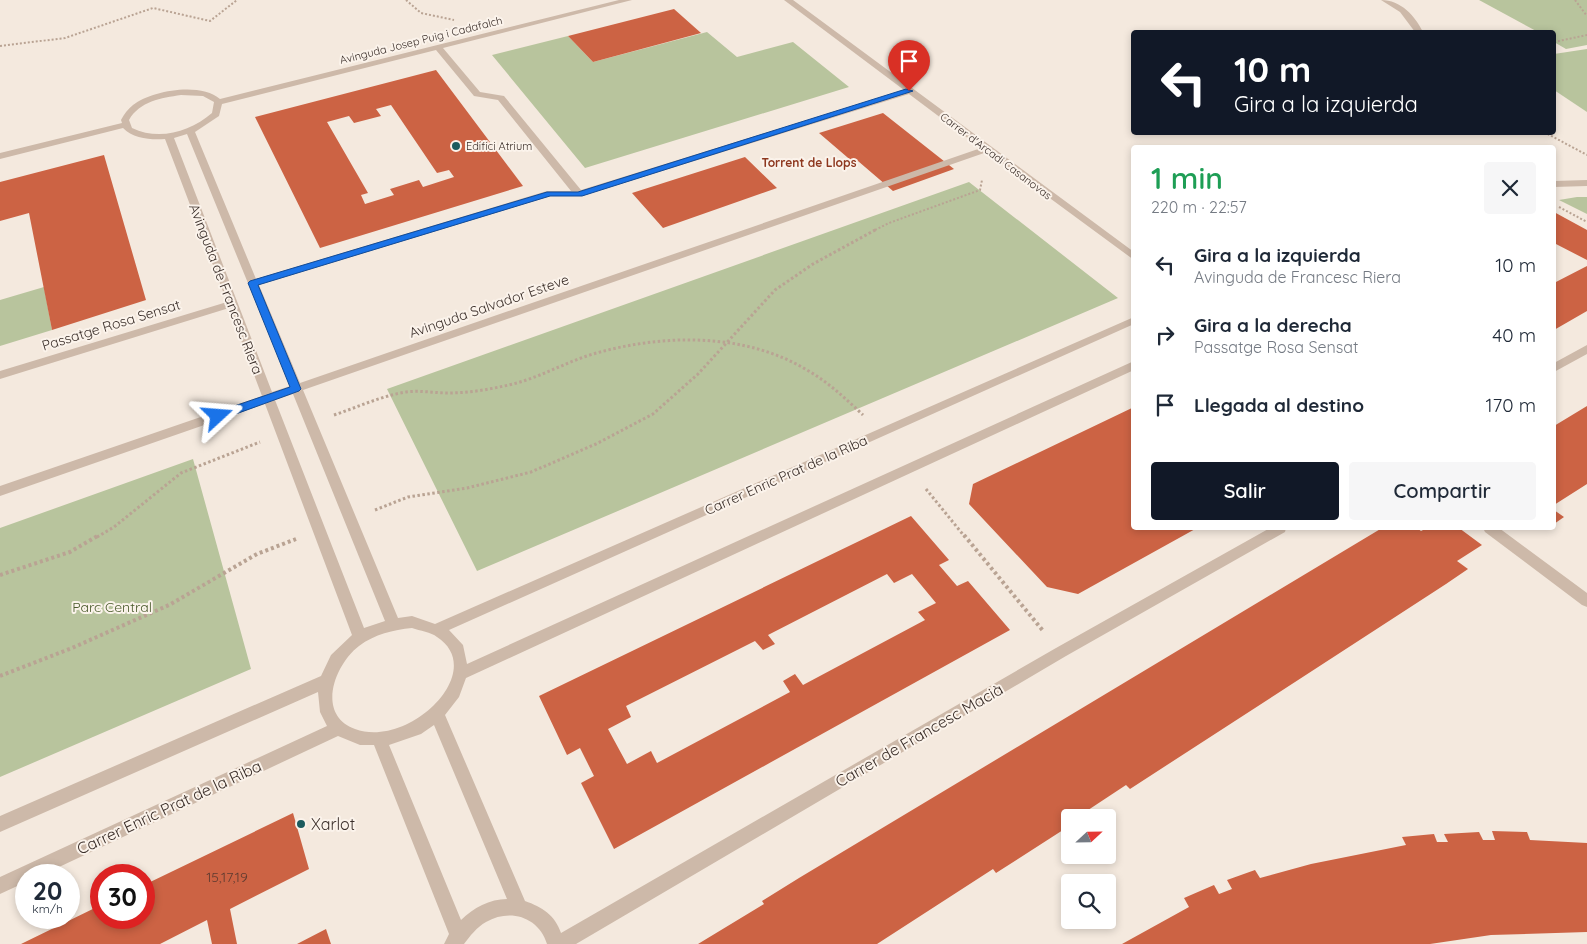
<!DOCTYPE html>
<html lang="es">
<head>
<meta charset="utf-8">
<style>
	body { margin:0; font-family:Quicksand,sans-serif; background:#f6f6f7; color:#1f2937; height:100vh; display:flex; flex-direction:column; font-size:19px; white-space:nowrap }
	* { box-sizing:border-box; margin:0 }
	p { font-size:16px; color:#747a83 }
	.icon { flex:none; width:28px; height:28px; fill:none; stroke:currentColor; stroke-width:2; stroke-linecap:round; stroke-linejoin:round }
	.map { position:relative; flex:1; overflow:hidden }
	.panel { position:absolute; left:1131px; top:145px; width:425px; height:385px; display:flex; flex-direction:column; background:#fff; border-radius:5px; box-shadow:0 2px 8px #0003 }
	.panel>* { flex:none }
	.guide { position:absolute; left:1131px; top:30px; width:425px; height:105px; border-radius:5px; box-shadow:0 2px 8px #0003; background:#111827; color:#fff; overflow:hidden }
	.needle { width:32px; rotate:68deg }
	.controls { position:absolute; left:1061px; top:809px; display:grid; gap:10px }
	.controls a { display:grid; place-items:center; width:55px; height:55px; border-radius:5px; background:#fff; box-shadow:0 2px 8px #0003; font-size:25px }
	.speed { position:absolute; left:15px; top:864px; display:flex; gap:10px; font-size:25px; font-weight:700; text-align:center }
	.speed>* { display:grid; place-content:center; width:65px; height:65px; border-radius:50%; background:#fff; box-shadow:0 2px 8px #0003; line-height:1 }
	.speed small { font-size:12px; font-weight:400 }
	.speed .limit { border:8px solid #d22; background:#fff; color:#111 }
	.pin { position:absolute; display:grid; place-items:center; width:42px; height:42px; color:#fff; margin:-51px -21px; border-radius:50% 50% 50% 0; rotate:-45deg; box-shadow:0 0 5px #0007 }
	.pin .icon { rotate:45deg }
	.me { position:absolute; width:55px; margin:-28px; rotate:71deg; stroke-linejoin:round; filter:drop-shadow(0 0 4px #0008) }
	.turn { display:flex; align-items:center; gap:18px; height:105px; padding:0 20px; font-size:22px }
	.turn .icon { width:65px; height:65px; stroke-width:2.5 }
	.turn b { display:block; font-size:35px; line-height:42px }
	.round { display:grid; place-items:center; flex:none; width:52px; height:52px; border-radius:5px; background:#f6f6f7 }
	.head { display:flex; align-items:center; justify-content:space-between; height:85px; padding:0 20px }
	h1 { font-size:30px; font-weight:600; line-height:38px; color:#1e9e55 }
	.button { display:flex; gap:10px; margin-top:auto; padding:10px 20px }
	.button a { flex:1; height:58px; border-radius:5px; background:#111827; color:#fff; font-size:20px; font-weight:600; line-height:58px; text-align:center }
	.button a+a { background:#f6f6f7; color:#1f2937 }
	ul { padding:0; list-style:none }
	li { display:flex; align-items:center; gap:15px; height:70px; padding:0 20px }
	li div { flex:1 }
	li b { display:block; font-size:19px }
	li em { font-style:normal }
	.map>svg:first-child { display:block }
	.green { fill:#b8c49d }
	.building { fill:#cc6344; fill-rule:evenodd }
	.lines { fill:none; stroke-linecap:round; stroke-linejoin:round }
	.path-far2 { stroke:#b9a393; stroke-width:2; stroke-dasharray:2 2; stroke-linecap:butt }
	.path-far1 { stroke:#b9a393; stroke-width:3; stroke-dasharray:2.5 2.5; stroke-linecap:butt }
	.path { stroke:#b9a393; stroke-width:4; stroke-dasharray:3 3; stroke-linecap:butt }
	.minor { fill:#cdb9a9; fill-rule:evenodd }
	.route { fill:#1a73e8; stroke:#114b97 }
	.poi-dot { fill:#1c5b5e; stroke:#fbf3eb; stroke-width:2 }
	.labels { text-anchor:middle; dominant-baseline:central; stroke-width:4; stroke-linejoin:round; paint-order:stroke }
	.far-street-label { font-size:11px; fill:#3a2e29; stroke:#fbf3eb }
	.far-poi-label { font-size:11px; fill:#3a2e29; stroke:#fbf3eb; text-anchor:start }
	.far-neighbourhood-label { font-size:12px; font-weight:bold; fill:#8d371e; stroke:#fbf3eb }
	.street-label { font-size:14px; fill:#3a2e29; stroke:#fbf3eb }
	.park-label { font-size:14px; fill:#495a2b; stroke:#fbf3eb }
	.near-number-label { font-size:14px; fill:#5e3b30 }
	.near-street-label { font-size:16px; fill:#3a2e29; stroke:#fbf3eb }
	.near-poi-label { font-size:16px; fill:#3a2e29; stroke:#fbf3eb; text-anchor:start }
</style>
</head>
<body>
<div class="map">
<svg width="1587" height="944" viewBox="0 0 1587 944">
	<rect width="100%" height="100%" fill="#f4e9de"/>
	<path class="green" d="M1479 0H1587V45L1566 49 1554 42V32H1538Z
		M707 32 737 57 793 42 849 87 585 168 492 55 568 36 593 62Z
		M1587 49V112L1554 90V54Z
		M969 182 1118 298 477 571 387 389Z
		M1577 197H1587V214L1559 200Z
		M44 287 52 330 0 346V300Z
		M193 459 251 669 0 777V528Z"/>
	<path class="building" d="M674 9 701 33 593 62 568 36Z
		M436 70 523 186 320 248 255 117ZM391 105 437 173 449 170 454 177 423 187 419 180 390 189 394 195 365 204 361 195 368 193 327 122 349 116 354 123 381 116 376 109Z
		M883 113 954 169 893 191 858 161 854 163 819 133Z
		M104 155 146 300 52 330 29 213 0 221V182Z
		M745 157 777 188 663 228 632 193Z
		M1554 212 1587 230V260L1554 243Z
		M1587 266V311L1554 330V283Z
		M1587 406V484L1554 505V426Z
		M1134 407V528H1197L1078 594 1047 587 969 504 973 484Z
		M1554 510 1564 517 1554 524Z
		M911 516 949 560 939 565 957 586 968 581 1010 630 614 849 581 783 594 776 580 748 567 755 539 696ZM887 574 894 583 912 574 936 603 918 612 925 620 803 685 795 674 783 681 790 692 657 763 651 751 627 764 608 729 631 717 626 706 755 641 763 650 775 644 768 635Z
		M1382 528H1417L1421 531 1427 528H1459L1482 545 1457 561 1468 569 1446 584 1130 789 1126 785 1076 818H1070V821L1061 827 1063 830 996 873 993 869 877 944H698L764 904 762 901 799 878Z
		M293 813 309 869 230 909 237 944H212L207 920 160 944H21L101 905V918H144V885Z
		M1492 831 1527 832 1530 840 1587 843V932L1491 935 1430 944H1122L1189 907 1184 898 1214 885 1219 894 1232 889 1227 880 1255 870 1260 878 1311 864 1406 845 1402 837 1434 834 1437 842H1448L1444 834 1479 832 1483 840H1495Z
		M326 929 331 944H297Z"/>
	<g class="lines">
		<path class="path-far2" d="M406 0 421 13 454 20
			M1575 0 1587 16
			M1554 42 1587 35
			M0 46 65 38 153 8 210 21 237 0
			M1544 132 1587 155
			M1559 207 1587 222
			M875 230 889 223 980 190 982 180"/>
		<path class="path-far1" d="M334 415C358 407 381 396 406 392 420 390 434 393 448 393 467 393 486 390 504 386 536 380 563 363 593 354 662 334 744 332 807 370 828 382 845 398 863 415
			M926 489 965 537
			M375 510 408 497 467 488 531 472 596 444 653 414 698 374 775 290 813 264 877 229
			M97 537 114 527 181 473 260 442"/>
		<path class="path" d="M964 535 1044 632
			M0 575 70 552 99 535
			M0 676 72 648 169 605 257 554 296 539"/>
		<path class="minor" d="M619 0H632L443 48 480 92 504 96 581 190 904 90 784 0H793L1134 252V260L987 152 303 390 398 618 412 616 435 624 1134 317V324L449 630 463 645 467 664 1134 361V370L466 678 459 697 445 715 525 901C542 907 555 915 561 933L1056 648 1270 528H1286L1285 532 1066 656 576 944H547C539 917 510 908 486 922 477 927 470 936 464 944H444L449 934 374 745H360L338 736 42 875H26V882L0 894V877L327 726 320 712 318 692 0 832V816L321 676 331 655 352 635 265 404 0 496V486L262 396 229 308 0 379V371L227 302 165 139C152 140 133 139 123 128L0 159V153L122 123 121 120C124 114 128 109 133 105 152 90 201 82 220 99ZM436 50 474 96 498 100 571 191H547L256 279 195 132 219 116 222 104ZM909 94 981 148 300 383 259 285 551 196H582ZM181 95 203 96 214 102 212 113C190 132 159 141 132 128L129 120C140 101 161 98 181 95ZM187 134 290 386 272 392 174 138ZM293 394 385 621 364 628 275 400ZM412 628C420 631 431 632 437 637 489 671 409 749 355 729 316 715 334 665 359 646 375 634 393 630 412 628ZM434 725 507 899C490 899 473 908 461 920L389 745 421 734Z
			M1381 0C1401 0 1415 16 1423 32H1415L1400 12Z
			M1587 180V186L1554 187V181Z
			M1587 345V354L1554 372V363Z
			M1483 528H1499L1587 593V607L1582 605 1485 532Z"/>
	</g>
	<path class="route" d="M906 89 913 91 582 196H550L258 285 301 389 299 391 222 419H214L213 416 214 413 290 387 248 283 250 281 547 192H578Z"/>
	<g class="poi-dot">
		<circle cx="456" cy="146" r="5"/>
		<circle cx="301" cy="824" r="5"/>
	</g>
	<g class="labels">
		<g class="far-street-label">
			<text transform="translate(421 40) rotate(-14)">Avinguda Josep Puig i Cadafalch</text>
			<text transform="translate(996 156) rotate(37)">Carrer d'Arcadi Casanovas</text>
		</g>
		<g class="far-poi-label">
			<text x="466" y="146">Edifici Atrium</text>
		</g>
		<g class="far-neighbourhood-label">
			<text x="809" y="162">Torrent de Llops</text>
		</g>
		<g class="street-label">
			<text transform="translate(226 289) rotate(69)">Avinguda de Francesc Riera</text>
			<text transform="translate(489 306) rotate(-19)">Avinguda Salvador Esteve</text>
			<text transform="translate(111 325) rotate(-17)">Passatge Rosa Sensat</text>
			<text transform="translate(786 475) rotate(-24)">Carrer Enric Prat de la Riba</text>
		</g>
		<g class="park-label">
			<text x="112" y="607">Parc Central</text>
		</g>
		<g class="near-number-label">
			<text x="227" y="877">15,17,19</text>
		</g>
		<g class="near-street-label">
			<text transform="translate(919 735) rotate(-30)">Carrer de Francesc Macià</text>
			<text transform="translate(169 807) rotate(-25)">Carrer Enric Prat de la Riba</text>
		</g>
		<g class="near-poi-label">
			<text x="311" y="824">Xarlot</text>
		</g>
	</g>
</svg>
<div class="controls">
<a><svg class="needle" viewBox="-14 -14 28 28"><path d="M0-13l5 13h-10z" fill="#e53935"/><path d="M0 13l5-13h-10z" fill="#747a83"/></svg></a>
<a><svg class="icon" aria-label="search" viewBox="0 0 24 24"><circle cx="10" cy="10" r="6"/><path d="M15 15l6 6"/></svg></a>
</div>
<div class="speed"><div>20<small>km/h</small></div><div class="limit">30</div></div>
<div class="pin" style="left:909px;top:91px;background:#d93025"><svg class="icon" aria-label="arrive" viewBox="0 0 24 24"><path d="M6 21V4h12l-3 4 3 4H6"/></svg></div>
<svg class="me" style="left:218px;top:416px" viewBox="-20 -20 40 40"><path d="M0-17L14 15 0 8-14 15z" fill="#1a73e8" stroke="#fff" stroke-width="4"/></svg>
<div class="guide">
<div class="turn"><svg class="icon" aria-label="left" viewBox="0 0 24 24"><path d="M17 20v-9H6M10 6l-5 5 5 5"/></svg><div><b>10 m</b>Gira a la izquierda</div></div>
</div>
<section class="panel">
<div class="head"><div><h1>1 min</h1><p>220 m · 22:57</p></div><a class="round"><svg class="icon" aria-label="close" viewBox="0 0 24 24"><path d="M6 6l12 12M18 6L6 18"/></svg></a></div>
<ul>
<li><svg class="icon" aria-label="left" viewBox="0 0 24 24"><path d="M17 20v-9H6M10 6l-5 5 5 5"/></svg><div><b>Gira a la izquierda</b><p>Avinguda de Francesc Riera</p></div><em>10 m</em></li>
<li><svg class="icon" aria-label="right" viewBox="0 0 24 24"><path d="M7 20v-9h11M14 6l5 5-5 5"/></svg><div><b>Gira a la derecha</b><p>Passatge Rosa Sensat</p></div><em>40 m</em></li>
<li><svg class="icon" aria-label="arrive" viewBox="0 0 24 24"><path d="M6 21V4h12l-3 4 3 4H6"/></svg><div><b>Llegada al destino</b></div><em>170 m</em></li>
</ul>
<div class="button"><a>Salir</a><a>Compartir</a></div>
</section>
</div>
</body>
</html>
